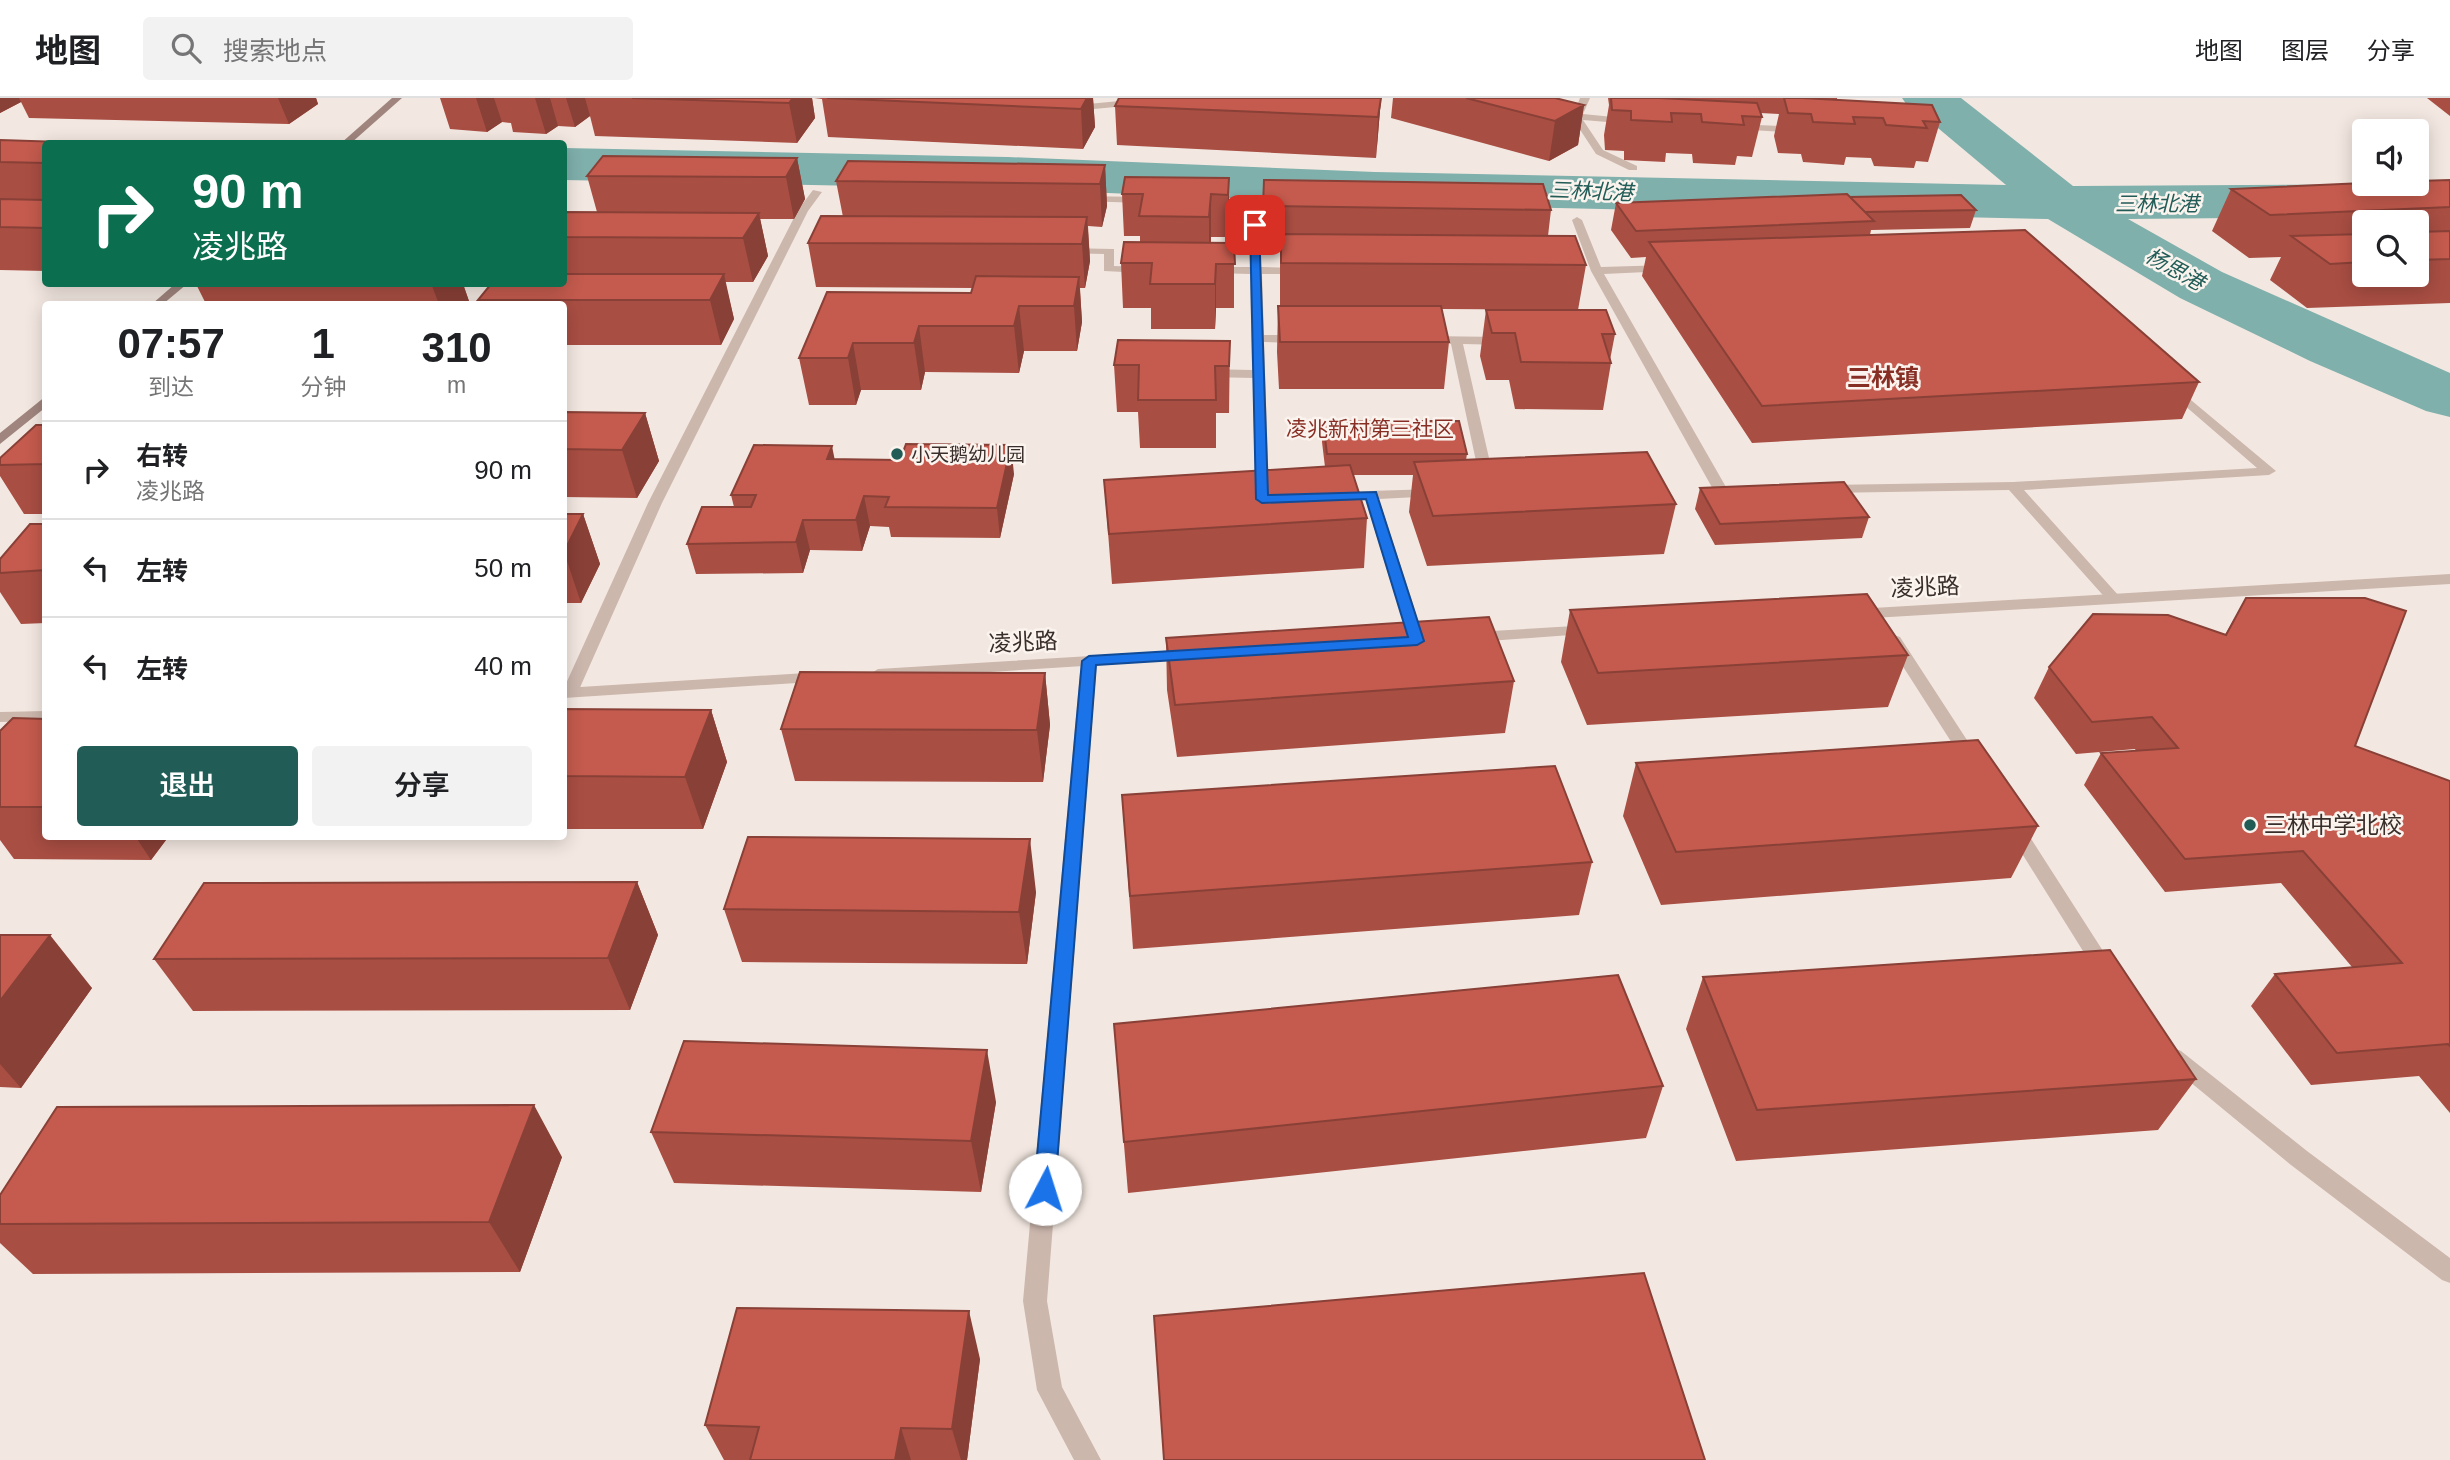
<!DOCTYPE html>
<html lang="zh">
<head>
<meta charset="utf-8">
<style>
	body { margin:0; font-family:Helvetica,"Noto Sans SC",sans-serif; background:#f2f2f2; color:#202124; height:100vh; display:flex; flex-direction:column; font-size:26px; white-space:nowrap }
	* { box-sizing:border-box; margin:0 }
	p { font-size:23px; color:#757577 }
	.icon { flex:none; width:38px; height:38px; fill:none; stroke:currentColor; stroke-width:2; stroke-linecap:round; stroke-linejoin:round }
	.map { position:relative; flex:1; overflow:hidden }
	.details { position:absolute; left:42px; top:203px; width:525px; height:539px; display:flex; flex-direction:column; background:#fff; border-radius:7px; box-shadow:0 4px 18px #0003 }
	.details>* { flex:none }
	.top-card { position:absolute; left:42px; top:42px; width:525px; height:147px; border-radius:7px; box-shadow:0 4px 18px #0003; background:#0b6e4f; color:#fff; overflow:hidden }
	.buttons { position:absolute; left:2352px; top:21px; display:grid; gap:14px }
	.buttons a { display:grid; place-items:center; width:77px; height:77px; border-radius:7px; background:#fff; box-shadow:0 4px 18px #0003; font-size:35px }
	.pin { position:absolute; display:grid; place-items:center; width:60px; height:60px; color:#fff; margin:-30px; border-radius:14px; box-shadow:0 4px 10px #0006 }
	.me { position:absolute; width:77px; margin:-38px; rotate:5deg; stroke-linejoin:round; filter:drop-shadow(0 0 5px #0008) }
	.turn { display:flex; align-items:center; gap:24px; height:147px; padding:0 35px; font-size:32px }
	.turn .icon { width:91px; height:91px; stroke-width:2.5 }
	.turn b { display:block; font-size:49px; line-height:60px }
	.eta { display:flex; justify-content:space-evenly; align-items:center; height:119px; text-align:center }
	.eta b { font-size:42px; font-weight:600; line-height:49px }
	.action { display:flex; gap:14px; margin-top:auto; padding:14px 35px }
	.action a { flex:1; height:80px; border-radius:7px; background:#215c57; color:#fff; font-size:28px; font-weight:600; line-height:80px; text-align:center }
	.action a+a { background:#f2f2f2; color:#202124 }
	ul { padding:0; list-style:none }
	li { display:flex; align-items:center; gap:21px; height:98px; padding:0 35px; border-top:2px solid #e0e0e0 }
	li div { flex:1 }
	li b { display:block; font-size:26px }
	li em { font-style:normal }
	header { display:flex; align-items:center; gap:42px; box-sizing:border-box; height:98px; padding:0 35px; background:#fff; border-bottom:2px solid #e0e0e0 }
	header strong { font-size:33px }
	nav { display:flex; gap:38px; margin-inline-start:auto; font-size:24px }
	.search { width:490px; height:63px; background:#f2f2f2; display:flex; align-items:center; gap:18px; box-sizing:border-box; padding:0 24px; border-radius:7px; color:#757577; font-size:26px }
	.map>svg:first-child { display:block }
	.lines { fill:none; stroke-linecap:round; stroke-linejoin:round }
	.river { fill:#80b0ac; fill-rule:evenodd }
	.lane { fill:#ccb7ad; fill-rule:evenodd }
	.street { fill:#ccb7ad; fill-rule:evenodd }
	.secondary { fill:#a0857e; fill-rule:evenodd }
	.wall { fill:#a94e43; fill-rule:evenodd }
	.shaded-wall { fill:#894037 }
	.building { fill:#c45b4e; stroke:#894037; stroke-width:2 }
	.route { fill:#1a73e8; stroke:#114b97; stroke-width:2 }
	.poi-dot { fill:#215c57; stroke:#faf3ee; stroke-width:2.5 }
	.labels { text-anchor:middle; dominant-baseline:central; stroke-width:5; stroke-linejoin:round; paint-order:stroke }
	.far-poi-label { font-size:19px; fill:#3a2e2b; stroke:#faf3ee; text-anchor:start }
	.far-water-label { font-size:21px; font-style:italic; fill:#215c57; stroke:#faf3ee }
	.far-quarter-label { font-size:21px; fill:#882f25; stroke:#faf3ee }
	.street-label { font-size:23px; fill:#3a2e2b; stroke:#faf3ee }
	.poi-label { font-size:23px; fill:#3a2e2b; stroke:#faf3ee; text-anchor:start }
	.far-district-label { font-size:24px; font-weight:bold; fill:#882f25; stroke:#faf3ee }
</style>
</head>
<body>
<header>
<strong>地图</strong>
<div class="search"><svg class="icon" aria-label="search" viewBox="0 0 24 24"><circle cx="10" cy="10" r="6"/><path d="M15 15l6 6"/></svg>搜索地点</div>
<nav><a>地图</a><a>图层</a><a>分享</a></nav>
</header>
<div class="map">
<svg width="2450" height="1362" viewBox="0 0 2450 1362">
	<rect width="100%" height="100%" fill="#f3e8e1"/>
	<g class="lines">
		<path class="river" d="M1902 0H1961L2073 88 2450 86V118L2128 121 2222 174 2450 275V319L2426 313 2310 263 2180 200 2048 121 1375 106 1008 91 564 82V50L1008 59 1375 74 2006 87 1926 20 1909 10Z"/>
		<path class="lane" d="M1151 0 1147 6 1094 11 1079 23 1071 21 1088 6Z
			M1580 0H1590L1583 16 1634 21 1636 23 1631 26 1583 22 1603 52 1637 68V72H1629L1596 56 1573 21 1553 17 1558 14 1574 16Z
			M1736 26 1799 29 1804 32 1799 35 1733 31V27Z
			M813 92 822 94 808 113 662 405 578 594 570 599 564 598V590L648 405 798 112Z
			M1577 119 1582 122 1601 169 1668 167 1674 170 1668 173 1604 176 1726 389 1746 390V396L1721 397 1714 393 1591 173 1572 122Z
			M2173 287 2276 373 2269 377 2024 392 2119 498 2122 501 2119 504H2109L2009 392 1828 395 1821 391 1828 387 2013 384 2257 370 2169 294V288Z
			M1894 537 1900 539 1978 659 1981 663 1978 667H1966L1886 542Z
			M1089 558 1097 563 1047 1203 1062 1289 1101 1362H1074L1037 1292 1023 1203 1081 563Z
			M2015 724 2021 725 2112 867 2115 872 2112 877 2105 880 2098 877 2006 730 2009 725Z
			M2174 950 2181 953 2307 1053 2450 1160V1185L2442 1182 2291 1067 2167 965 2164 959 2167 953Z"/>
		<path class="street" d="M1083 98 1143 99 1148 102 1143 105 1079 103 1078 101Z
			M1206 101 1290 104V108L1286 109 1259 108 1261 169 1301 170 1307 173 1301 176H1262L1264 237H1299L1305 241 1299 245 1264 244 1269 395 1262 399 1255 395 1253 280 1207 279 1201 275 1207 271 1252 272 1250 176 1213 175 1207 172 1213 169H1250L1249 108 1202 106V102Z
			M1065 150 1114 151V168L1143 169 1149 172 1143 175 1104 173V156L1061 155V151Z
			M1425 238 1505 239 1511 243 1505 247 1463 246 1494 382 1492 385H1482L1480 382 1451 246 1421 245V239Z
			M1433 391 1440 395 1438 398 1379 401 1425 543 1417 548 1409 543 1365 401 1338 402 1331 398 1338 394Z
			M2450 476V486L1856 521 1848 516 1856 511Z
			M1591 527 1599 532 1597 535 1475 544 1467 539 1475 534Z
			M1189 552 1195 553 1197 557 1195 561 878 581 870 576 878 571Z
			M822 574 830 579 828 583 564 600V590Z
			M46 613V623L0 624V614Z"/>
		<path class="secondary" d="M392 0H402L350 46H340Z
			M175 186H187L163 206H152Z
			M46 298V309L0 346V335Z"/>
	</g>
	<path class="wall" d="M0 0H316L318 6 289 26 29 20 21 4 0 15Z
		M440 0H812L815 20 797 45 595 38 590 18 575 29 558 28 546 36 513 34 511 25 502 24 487 34 450 31Z
		M814 0H1093L1095 29 1083 51 828 39 822 1Z
		M1381 0 1376 60 1117 47 1115 8Z
		M1393 0H1555L1584 7 1578 47 1549 63 1391 20Z
		M1608 0H1837V2L1940 24 1928 64 1916 63 1914 70 1874 68 1871 60 1846 59 1844 67 1803 64 1801 56 1778 55 1774 38 1779 16 1760 15 1762 19 1752 59 1737 58 1735 67 1693 65 1692 56 1666 55 1665 64 1624 62V53L1605 52 1604 37 1609 7Z
		M2427 0H2450V18Z
		M0 42 46 46V173L0 172Z
		M797 60 805 101 794 121H760L768 158 753 184H725L734 221 721 247H564V206H480L478 202 564 186V114H597L587 78Z
		M1105 67 1107 108 1102 129 1088 128 1090 163 1085 190H1080L1082 224 1077 253H1024L1019 275 925 274 921 292H861L856 307H809L799 260 971 195 973 190 816 189 808 145 843 119 836 83Z
		M1229 80 1228 139H1211V144L1234 145V210H1216L1215 231H1151V210H1123L1121 165 1140 144V138H1124L1122 96Z
		M1264 82 1551 112 1548 138 1586 167 1578 212 1442 211 1449 244 1444 291H1279L1277 254 1278 208H1280V152L1262 151Z
		M2450 82V205L2307 210 2270 182 2281 159 2249 160 2212 133 2231 91ZM2364 124H2417V177H2364Z
		M1850 99 1976 112 1970 130 1871 132 1870 137 2199 284 2182 321 1752 345 1642 178 1646 159 1631 160 1611 132 1616 105Z
		M463 186 470 206H206L197 188Z
		M1486 212 1615 236 1610 262 1611 265 1603 312 1515 311 1509 282H1486L1480 258Z
		M1230 243 1229 315H1216V350H1140L1138 314H1117L1114 267Z
		M564 314 645 315 659 363 637 400 564 399Z
		M1323 323 1467 356 1466 362 1676 406 1664 456 1427 468 1409 414 1413 377H1353L1367 420 1364 470 1112 486 1104 382 1325 369 1322 344Z
		M46 327V416H24L0 378V360Z
		M835 361 1014 376 1000 440 891 439 889 429 870 428 862 453 810 452 803 475 696 476 687 446 734 409 731 397Z
		M1700 390 1869 419 1862 440 1715 447 1695 411Z
		M564 416H583L600 466 581 505H564Z
		M46 426V525L21 526 0 494V461Z
		M2246 500 2355 648 2450 683V1015L2419 978 2311 987 2251 908 2275 876 2352 869 2281 785 2165 794 2084 687 2101 655 2136 653 2135 651 2076 656 2034 600 2049 569 2225 537Z
		M1570 512 1908 557 1888 609 1587 627 1561 564Z
		M1166 540 1514 583 1505 635 1177 659 1167 592Z
		M1045 575 1050 627 1043 684 795 683 781 631Z
		M564 611 711 612 727 664 703 731H564Z
		M46 621V738H169L151 762 14 761 0 742V633Z
		M1636 665 2038 728 2011 780 1661 807 1623 718Z
		M1122 697 1592 764 1579 817 1133 851Z
		M637 784 658 837 630 912 193 913 154 861Z
		M1036 794 1027 866 742 864 724 811Z
		M0 837 92 890 21 990 0 989Z
		M1703 879 2196 981 2158 1032 1736 1063 1686 931Z
		M1114 926 1663 988 1646 1040 1128 1095Z
		M996 1004 981 1094 674 1085 651 1034Z
		M562 1059 520 1174 33 1176 0 1145V1097Z
		M980 1261 967 1362H724L705 1327Z"/>
	<path class="shaded-wall" d="M0 0H19L21 4 0 15Z
		M278 0H316L318 6 289 26Z
		M476 0H494L502 24 487 34Z
		M535 0H550L558 28 546 36Z
		M566 0H585L590 18 575 29Z
		M793 0H812L815 20 797 45 789 5Z
		M1087 0H1093L1095 29 1083 51 1081 11Z
		M1381 0 1378 37 1376 60 1378 19Z
		M1584 7 1578 47 1549 63 1555 23Z
		M797 60 805 101 794 121 786 79Z
		M1105 67 1107 108 1102 129 1100 86Z
		M564 78 567 89 564 94Z
		M1229 80V121L1228 139V97Z
		M1211 96V139L1209 162V119Z
		M759 115 768 158 753 184 743 140Z
		M1087 119 1090 163 1085 190 1082 146Z
		M1216 166V210L1215 231V186Z
		M724 176 734 221 721 247 710 202Z
		M1079 179 1082 224 1077 253 1074 208Z
		M434 186H463L470 206H439L432 188Z
		M1019 208 1024 253 1019 275 1014 228Z
		M919 228 925 274 921 292 914 245Z
		M853 245 861 292 856 307 848 260Z
		M645 315 659 363 637 400 622 352Z
		M1011 347 1014 376 1000 440 997 410Z
		M832 348 838 378 827 361Z
		M864 398 870 428 862 453 856 422Z
		M583 416 600 466 581 505 564 454Z
		M803 422 810 452 803 475 796 444Z
		M1045 575 1050 627 1043 684 1037 632Z
		M711 612 727 664 703 731 685 679Z
		M135 738H169L151 762Z
		M1030 741 1036 794 1027 866 1019 814Z
		M637 784 658 837 630 912 608 860Z
		M50 837 92 890 21 990 0 966V903Z
		M987 952 996 1004 981 1094 971 1043Z
		M534 1007 562 1059 520 1174 489 1124Z
		M969 1213 980 1261 967 1362H961L952 1331Z
		M901 1330 911 1362H895Z"/>
	<path class="building" d="M632 0H793L789 5Z
		M827 0H1087L1081 11Z
		M1119 0H1381L1378 19 1115 8Z
		M1466 0H1555L1584 7 1555 23Z
		M1611 0H1659L1757 5 1762 19 1742 18 1744 27 1702 24 1701 16 1671 15 1672 24 1631 22V13L1612 12Z
		M1784 0H1802L1932 7 1940 24 1923 23 1927 30 1886 27 1883 20 1853 19 1855 26 1813 24 1811 16 1788 15Z
		M0 42 125 46H46V65L0 64Z
		M603 58 797 60 786 79 587 78Z
		M848 63 1105 67 1100 86 836 83Z
		M1125 79 1229 80 1228 97 1211 96 1209 119 1139 118 1143 96H1122Z
		M1264 82 1543 86 1551 112 1263 108Z
		M2450 82V109L2270 117 2231 91 2364 85 2417 86V83Z
		M1847 96 1874 123 1636 133 1616 105Z
		M1961 97 1976 112 1865 114 1850 99Z
		M0 101 46 102V130L0 129Z
		M564 114 759 115 743 140 564 139Z
		M821 118 1087 119 1082 146 808 145Z
		M2025 132 2199 284 1762 308 1649 144Z
		M2450 133V161L2417 162V134Z
		M1281 136 1575 138 1586 167 1281 165Z
		M2364 136V164L2330 166 2291 138Z
		M1124 144 1234 145 1235 166H1216L1215 186H1150L1152 165H1121Z
		M564 176H724L710 202H478L491 186H564Z
		M976 178 1079 179 1074 208H1019L1014 228H919L914 245H853L848 260H799L827 194 971 195Z
		M200 186H434L432 188H197Z
		M1278 208H1441L1449 244H1280Z
		M1486 212H1606L1615 236H1602L1611 265 1521 264 1515 235H1492Z
		M1118 242 1230 243 1229 268H1215L1216 302H1138L1139 267H1114Z
		M564 314 645 315 622 352 564 351Z
		M1323 323H1459L1467 356H1327Z
		M36 327H46V366L0 367V360Z
		M906 346 1011 347 997 410 885 409 889 399 864 398 856 422H803L796 444 687 446 702 409H751L756 397H731L754 347 832 348 827 361 900 362Z
		M1647 354 1676 406 1433 418 1414 364Z
		M1350 367 1367 420 1109 436 1104 382Z
		M1844 384 1869 419 1720 426 1700 390Z
		M564 416H583L564 454Z
		M30 426H46V472L0 475V461Z
		M1867 496 1908 557 1598 575 1570 512Z
		M2246 500H2365L2406 513 2355 648 2450 683V948L2448 946 2337 955 2275 876 2402 865 2303 753 2185 761 2101 655 2178 650 2152 619 2092 624 2049 569 2093 516 2168 517 2226 537Z
		M1489 519 1514 583 1175 607 1166 540Z
		M800 574 1045 575 1037 632 781 631Z
		M564 611 711 612 685 679 564 678Z
		M13 620 46 621V709H0V633Z
		M1978 642 2038 728 1676 754 1636 665Z
		M1555 668 1592 764 1130 798 1122 697Z
		M748 739 1030 741 1019 814 724 811Z
		M637 784 608 860 154 861 204 785Z
		M0 837H50L0 903Z
		M2110 852 2196 981 1757 1012 1703 879Z
		M1618 877 1663 988 1124 1044 1114 926Z
		M684 943 987 952 971 1043 651 1034Z
		M534 1007 489 1124 0 1126V1097L57 1009Z
		M1644 1175 1705 1362H1164L1154 1218Z
		M737 1210 969 1213 952 1331 901 1330 895 1362H750L759 1329 705 1327Z"/>
	<path class="route" d="M1255 124 1259 127 1268 397 1376 394 1424 543 1417 547 1096 567 1055 1091 1052 1098 1045 1101 1037 1098 1034 1091 1082 563 1089 558 1408 539 1366 401 1262 405 1256 401 1250 127Z"/>
	<g class="poi-dot">
		<circle cx="897" cy="356" r="7"/>
		<circle cx="2250" cy="727" r="7"/>
	</g>
	<g class="labels">
		<g class="far-poi-label">
			<text x="911" y="356">小天鹅幼儿园</text>
		</g>
		<g class="far-water-label">
			<text transform="translate(1591 93) rotate(2)">三林北港</text>
			<text x="2157" y="105">三林北港</text>
			<text transform="translate(2175 171) rotate(29)">杨思港</text>
		</g>
		<g class="far-quarter-label">
			<text x="1370" y="330">凌兆新村第三社区</text>
		</g>
		<g class="street-label">
			<text transform="translate(1925 489) rotate(-3)">凌兆路</text>
			<text transform="translate(1023 544) rotate(-3)">凌兆路</text>
		</g>
		<g class="poi-label">
			<text x="2264" y="727">三林中学北校</text>
		</g>
		<g class="far-district-label">
			<text x="1883" y="279">三林镇</text>
		</g>
	</g>
</svg>
<div class="buttons">
<a><svg class="icon" aria-label="sound" viewBox="0 0 24 24"><path d="M4 9h4l5-4v14l-5-4H4zM17 9q2 3 0 6"/></svg></a>
<a><svg class="icon" aria-label="search" viewBox="0 0 24 24"><circle cx="10" cy="10" r="6"/><path d="M15 15l6 6"/></svg></a>
</div>
<div class="pin" style="left:1255px;top:127px;background:#d93025"><svg class="icon" aria-label="arrive" viewBox="0 0 24 24"><path d="M6 21V4h12l-3 4 3 4H6"/></svg></div>
<svg class="me" style="left:1045px;top:1091px" viewBox="-20 -20 40 40"><circle r="19" fill="#fff"/><path d="M0-13L10 11 0 6-10 11z" fill="#1a73e8"/></svg>
<div class="top-card">
<div class="turn"><svg class="icon" aria-label="right" viewBox="0 0 24 24"><path d="M7 20v-9h11M14 6l5 5-5 5"/></svg><div><b>90 m</b>凌兆路</div></div>
</div>
<section class="details">
<div class="eta">
<div><b>07:57</b><p>到达</p></div>
<div><b>1</b><p>分钟</p></div>
<div><b>310</b><p>m</p></div>
</div>
<ul>
<li><svg class="icon" aria-label="right" viewBox="0 0 24 24"><path d="M7 20v-9h11M14 6l5 5-5 5"/></svg><div><b>右转</b><p>凌兆路</p></div><em>90 m</em></li>
<li><svg class="icon" aria-label="left" viewBox="0 0 24 24"><path d="M17 20v-9H6M10 6l-5 5 5 5"/></svg><div><b>左转</b></div><em>50 m</em></li>
<li><svg class="icon" aria-label="left" viewBox="0 0 24 24"><path d="M17 20v-9H6M10 6l-5 5 5 5"/></svg><div><b>左转</b></div><em>40 m</em></li>
</ul>
<div class="action"><a>退出</a><a>分享</a></div>
</section>
</div>
</body>
</html>
